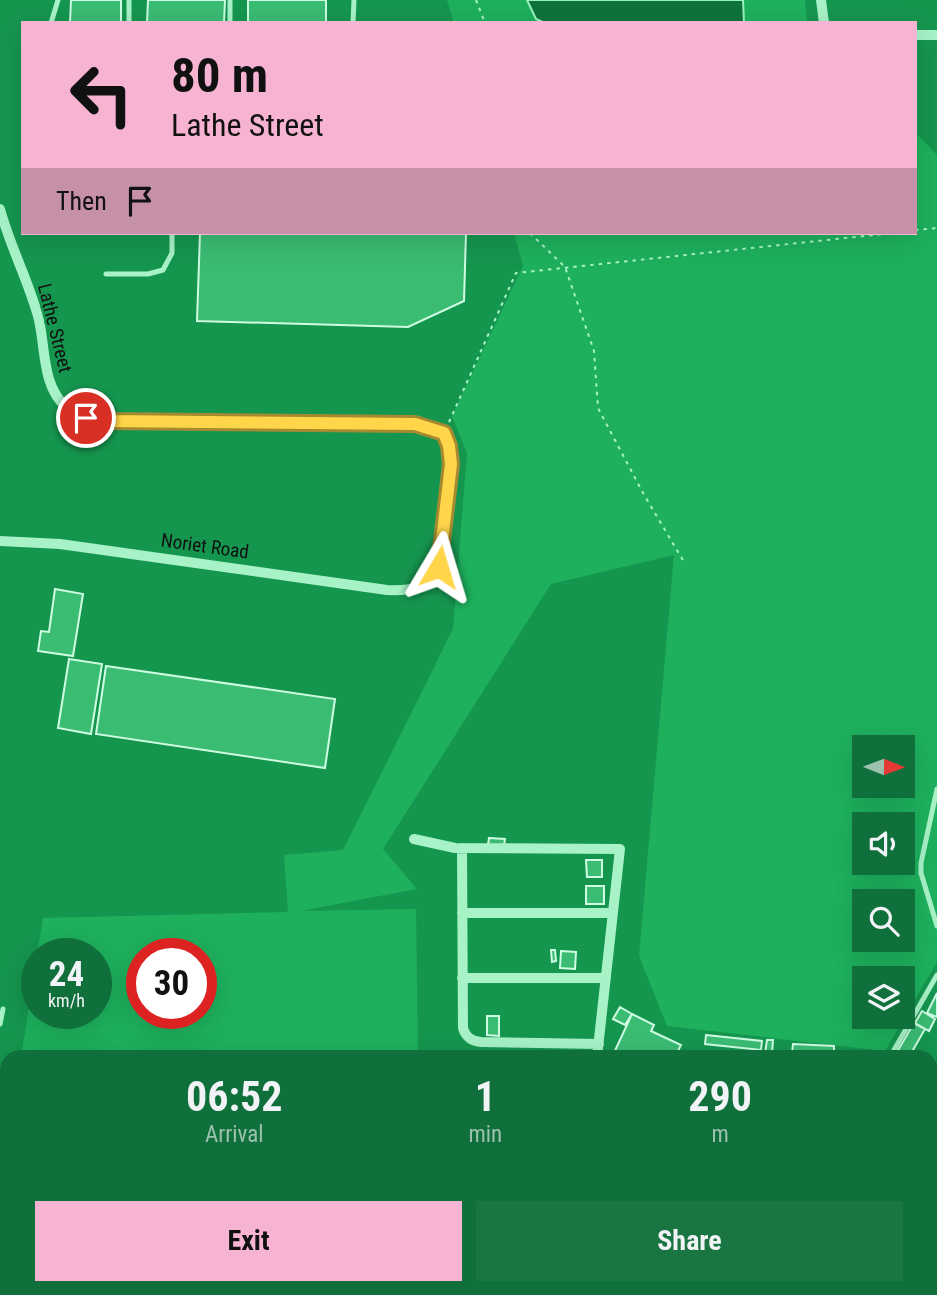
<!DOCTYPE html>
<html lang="en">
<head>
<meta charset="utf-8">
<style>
	body { margin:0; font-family:"Roboto Condensed",sans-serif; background:#197542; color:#f1f3f6; height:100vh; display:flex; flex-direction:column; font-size:26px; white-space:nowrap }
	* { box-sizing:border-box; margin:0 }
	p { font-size:23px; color:#9cc1af }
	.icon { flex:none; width:38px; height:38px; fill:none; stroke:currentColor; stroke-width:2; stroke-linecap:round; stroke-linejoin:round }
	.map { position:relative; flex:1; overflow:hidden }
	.details { position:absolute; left:0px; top:1050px; width:938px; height:245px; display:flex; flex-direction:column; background:#10703b; border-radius:21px 21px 0 0; box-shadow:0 7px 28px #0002 }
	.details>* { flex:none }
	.hud { position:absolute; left:21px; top:21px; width:896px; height:214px; border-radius:0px; box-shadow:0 7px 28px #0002; background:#f7b4d2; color:#111; overflow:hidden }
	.needle { width:46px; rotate:91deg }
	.tools { position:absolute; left:852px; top:735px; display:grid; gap:14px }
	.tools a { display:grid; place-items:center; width:63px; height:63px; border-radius:0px; background:#10703b; box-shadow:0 7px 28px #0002; font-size:35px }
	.speed { position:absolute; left:21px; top:938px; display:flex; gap:14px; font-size:35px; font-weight:700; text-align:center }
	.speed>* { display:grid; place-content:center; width:91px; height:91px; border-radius:50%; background:#10703b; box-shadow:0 7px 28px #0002; line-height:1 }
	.speed small { font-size:18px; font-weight:400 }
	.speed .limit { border:10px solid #d22; background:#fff; color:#111 }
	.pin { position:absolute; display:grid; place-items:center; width:60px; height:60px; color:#fff; margin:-30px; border:4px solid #fff; border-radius:50%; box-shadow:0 2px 7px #0007 }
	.me { position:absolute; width:77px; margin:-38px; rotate:7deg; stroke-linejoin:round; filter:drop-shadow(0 0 5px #0008) }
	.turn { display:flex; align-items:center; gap:24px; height:147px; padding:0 35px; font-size:32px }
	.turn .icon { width:91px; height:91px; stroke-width:2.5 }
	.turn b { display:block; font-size:49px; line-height:60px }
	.then { display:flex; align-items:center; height:66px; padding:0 35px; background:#0003; gap:14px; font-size:26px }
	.eta { display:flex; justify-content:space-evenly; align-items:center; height:119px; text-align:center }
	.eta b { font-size:42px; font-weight:700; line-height:49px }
	.button { display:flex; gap:14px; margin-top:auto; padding:14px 35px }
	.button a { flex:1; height:80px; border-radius:0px; background:#f7b4d2; color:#111; font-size:28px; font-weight:700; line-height:80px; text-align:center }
	.button a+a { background:#197542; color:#f1f3f6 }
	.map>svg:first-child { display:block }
	.green { fill:#1eb05d; fill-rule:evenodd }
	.water { fill:#0e733c; stroke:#99f4bf; stroke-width:2 }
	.building { fill:#3abc73; stroke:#cefce2; stroke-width:2 }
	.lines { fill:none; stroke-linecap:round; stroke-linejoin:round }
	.path { stroke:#a7f2c7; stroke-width:2; stroke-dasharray:3.5 5; stroke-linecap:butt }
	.service { stroke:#a7f2c7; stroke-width:5 }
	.minor { stroke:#a7f2c7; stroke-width:10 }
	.route-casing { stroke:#a68a30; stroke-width:18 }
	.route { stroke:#ffd54a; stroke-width:12 }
	.labels { text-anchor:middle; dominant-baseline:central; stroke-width:5; stroke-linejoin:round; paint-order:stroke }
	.street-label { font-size:19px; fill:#111; stroke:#15964f }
</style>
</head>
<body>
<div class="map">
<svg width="937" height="1295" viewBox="0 0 937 1295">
	<rect width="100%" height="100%" fill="#15964f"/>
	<path class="green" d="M447 0H805L807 23H454Z
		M915 132 937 155V962L885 1051 667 1026 639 956 674 555 551 584 383 849 417 889 300 911 416 909 418 1057H21L37 957V1013H96V954H37L43 918 288 912 284 855 343 850 453 629 467 453 452 416 523 266 514 233H915ZM864 747H903V786H864ZM864 824H903V863H864ZM864 901H903V940H864ZM142 954H201V1013H142ZM864 978H903V1017H864Z
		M7 1152V1288H39L29 1293 0 1288V1198Z"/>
	<path class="water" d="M527 0H743L744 23H545L536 19Z"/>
	<path class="building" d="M71 0H121V23H70Z
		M148 0H225L224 23H147Z
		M248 0H326V23H248Z
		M200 233H466L464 301 408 327 197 321Z
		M55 589 83 594 73 656 38 651 41 631 49 632Z
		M69 659 102 664 91 734 58 728Z
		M106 666 335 699 325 768 96 734Z
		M489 838 505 839 504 846 488 845Z
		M586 860H602V877H587Z
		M586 886H604V904H586Z
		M551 950H555L556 961 552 962Z
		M561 951 576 952 575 969 560 968Z
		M937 993V1017L927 1013Z
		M620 1007 632 1014 625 1025 613 1019Z
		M922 1011 935 1019 929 1031 915 1023Z
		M632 1014 654 1025 651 1031 681 1045 675 1057H616L613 1055Z
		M487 1016H499V1036L487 1035Z
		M914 1023 925 1029 909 1057H894Z
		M706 1035 762 1041 761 1050 705 1044Z
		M767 1040H773L772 1054 765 1053Z
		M793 1044 834 1046V1056L792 1053Z
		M753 1054 798 1057H753Z
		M935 1113H937V1128L932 1126Z
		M931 1177 937 1179V1202L931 1200Z
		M931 1205 937 1206V1229L931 1228Z
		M933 1232 937 1233V1254L931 1253Z
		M931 1257 937 1259V1283L931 1281Z
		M466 1288H477L476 1295H466Z
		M489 1288H526L525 1295H488Z
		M586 1288H613L611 1293Z
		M632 1288H660L659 1295H639L640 1289Z
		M844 1288H892L891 1295H867L844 1290Z
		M897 1288H915L923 1290 921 1295H895Z"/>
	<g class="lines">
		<path class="path" d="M476 0 485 23
			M915 230 937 228
			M530 233 565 267 594 351 598 408 643 493 684 562
			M449 422 516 273 893 233"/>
		<path class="service" d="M51 23 58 0
			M129 23V0
			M230 23V0
			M353 23 354 0
			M106 274H148L163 270 172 253V233
			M937 789 921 863V873L937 926
			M0 1024 3 1009
			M890 1057 937 975"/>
		<path class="minor" d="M821 0 824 23
			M915 35H937
			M0 209C10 246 28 280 38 316 46 346 41 385 66 407 77 418 91 419 106 421L415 424 444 433 449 446 451 464 439 567C424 589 413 591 387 590L60 544 0 541
			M414 839 455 848 620 849 597 1057
			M462 848 463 1028C466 1038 472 1041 481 1042L599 1044
			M462 913H613
			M462 978H606
			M931 1093 937 1094
			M757 1288 791 1295
			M124 1295 126 1288
			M266 1295 267 1288
			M405 1295 407 1288
			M545 1295 546 1288
			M685 1295 687 1288
			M824 1295 825 1288"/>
	</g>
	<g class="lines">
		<g class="route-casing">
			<path id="route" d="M86 418 106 421 415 424 444 433 449 446 451 464 439 567"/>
		</g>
		<use href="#route" class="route"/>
	</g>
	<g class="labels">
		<g class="street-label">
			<text transform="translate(55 328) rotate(76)">Lathe Street</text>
			<text transform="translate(205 546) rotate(8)">Noriet Road</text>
		</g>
	</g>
</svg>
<div class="tools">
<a><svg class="needle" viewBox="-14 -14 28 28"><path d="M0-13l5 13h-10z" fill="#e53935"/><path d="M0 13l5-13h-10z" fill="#9cc1af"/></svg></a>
<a><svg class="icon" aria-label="sound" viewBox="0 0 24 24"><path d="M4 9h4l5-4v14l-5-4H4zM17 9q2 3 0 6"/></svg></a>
<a><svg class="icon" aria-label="search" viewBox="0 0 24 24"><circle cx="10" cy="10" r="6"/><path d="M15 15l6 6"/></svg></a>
<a><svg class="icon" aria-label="layers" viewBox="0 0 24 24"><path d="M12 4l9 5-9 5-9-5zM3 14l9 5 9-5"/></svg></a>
</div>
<div class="speed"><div>24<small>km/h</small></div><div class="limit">30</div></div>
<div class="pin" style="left:86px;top:418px;background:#d93025"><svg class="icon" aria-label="arrive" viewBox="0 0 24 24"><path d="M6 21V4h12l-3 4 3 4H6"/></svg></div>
<svg class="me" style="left:439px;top:567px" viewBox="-20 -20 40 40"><path d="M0-17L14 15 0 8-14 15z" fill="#ffd54a" stroke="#fff" stroke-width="4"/></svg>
<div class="hud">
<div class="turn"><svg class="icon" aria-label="left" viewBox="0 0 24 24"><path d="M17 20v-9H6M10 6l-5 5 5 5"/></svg><div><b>80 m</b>Lathe Street</div></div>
<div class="then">Then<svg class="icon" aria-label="arrive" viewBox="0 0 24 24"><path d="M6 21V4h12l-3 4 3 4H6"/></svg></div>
</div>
<section class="details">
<div class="eta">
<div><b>06:52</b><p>Arrival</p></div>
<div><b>1</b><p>min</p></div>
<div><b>290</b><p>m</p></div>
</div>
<div class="button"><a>Exit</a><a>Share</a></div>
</section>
</div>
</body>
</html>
